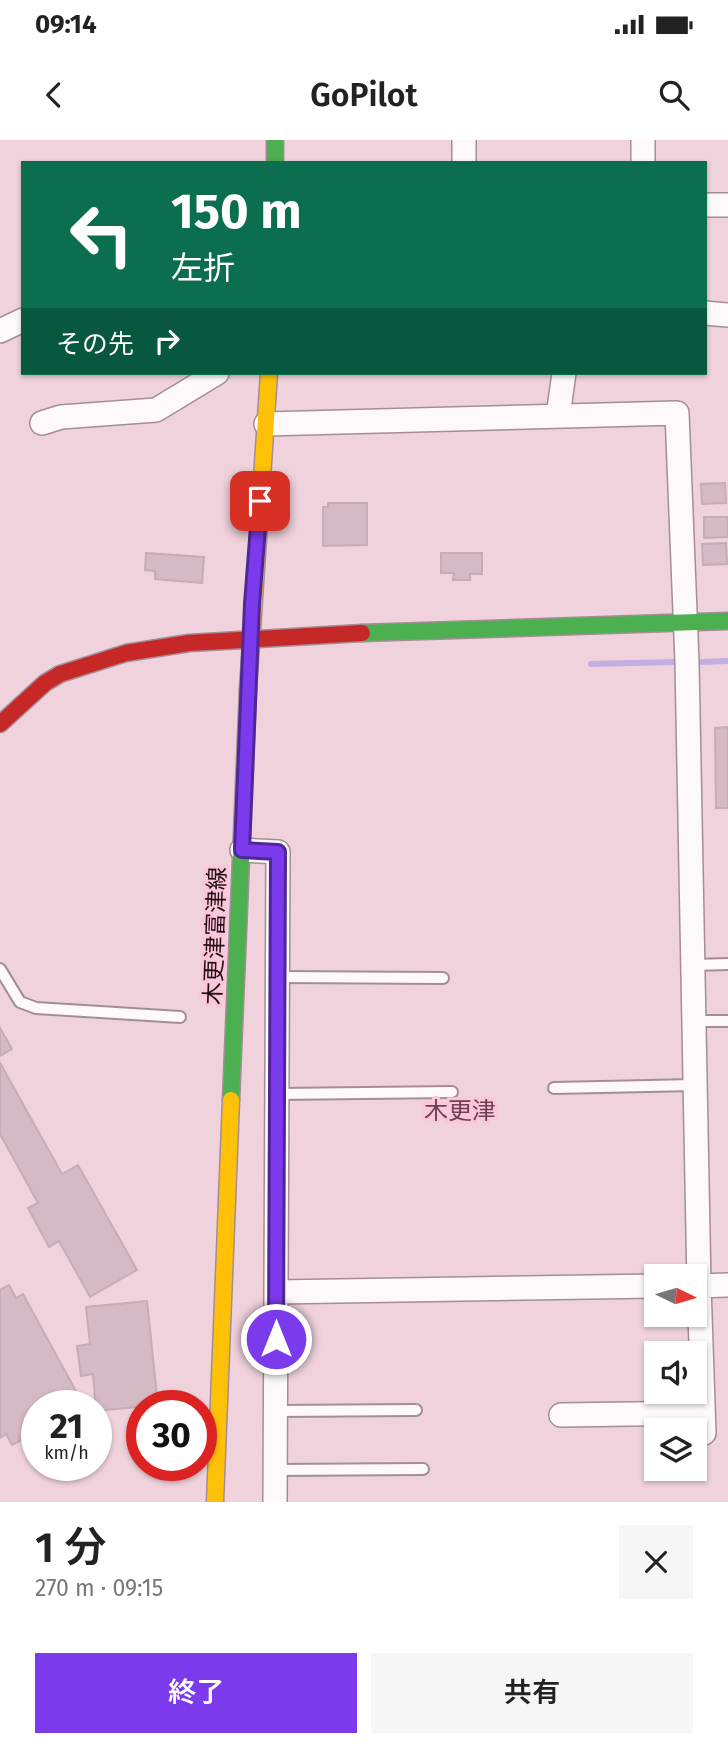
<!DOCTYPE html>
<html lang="ja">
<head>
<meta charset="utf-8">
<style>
	body { margin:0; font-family:"Fira Sans","Noto Sans JP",sans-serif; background:#f6f6f6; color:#222; height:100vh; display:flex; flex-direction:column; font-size:26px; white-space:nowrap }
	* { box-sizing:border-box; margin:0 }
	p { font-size:23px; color:#767676 }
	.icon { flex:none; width:38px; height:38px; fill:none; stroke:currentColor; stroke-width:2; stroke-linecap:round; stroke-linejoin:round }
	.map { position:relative; height:1362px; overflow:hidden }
	.panel { display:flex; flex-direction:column; background:#fff; flex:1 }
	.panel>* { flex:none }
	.hud { position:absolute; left:21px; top:21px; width:686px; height:214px; border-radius:0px; box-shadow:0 2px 5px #0004; background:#0b6e4f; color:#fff; overflow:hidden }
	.needle { width:46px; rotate:95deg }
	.controls { position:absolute; left:644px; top:1124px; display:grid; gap:14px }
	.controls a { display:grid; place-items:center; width:63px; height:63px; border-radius:0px; background:#fff; box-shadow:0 2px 5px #0004; font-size:35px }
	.speed { position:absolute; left:21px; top:1250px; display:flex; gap:14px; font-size:35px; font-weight:700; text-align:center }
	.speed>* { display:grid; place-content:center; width:91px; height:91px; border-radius:50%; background:#fff; box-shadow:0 2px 5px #0004; line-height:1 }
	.speed small { font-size:18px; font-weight:400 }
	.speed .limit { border:10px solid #d22; background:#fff; color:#111 }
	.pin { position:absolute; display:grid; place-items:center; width:60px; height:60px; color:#fff; margin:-30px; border-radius:14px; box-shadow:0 4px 10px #0006 }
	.me { position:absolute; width:77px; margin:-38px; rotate:0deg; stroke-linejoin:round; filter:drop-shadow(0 0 5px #0008) }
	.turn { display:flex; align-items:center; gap:24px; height:147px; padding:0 35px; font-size:32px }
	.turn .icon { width:91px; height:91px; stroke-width:2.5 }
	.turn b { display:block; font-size:49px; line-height:60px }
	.then { display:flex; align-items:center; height:66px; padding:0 35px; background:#0003; gap:14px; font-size:26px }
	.round { display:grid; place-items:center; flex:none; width:74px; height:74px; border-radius:0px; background:#f6f6f6 }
	.headline { display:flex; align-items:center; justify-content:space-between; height:119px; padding:0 35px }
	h1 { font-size:42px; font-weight:600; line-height:52px }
	.button { display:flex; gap:14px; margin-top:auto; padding:14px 35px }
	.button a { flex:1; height:80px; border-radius:0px; background:#7c3aed; color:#fff; font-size:28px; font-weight:600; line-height:80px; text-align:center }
	.button a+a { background:#f6f6f6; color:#222 }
	.status { display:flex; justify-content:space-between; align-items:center; height:49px; padding:0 35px; background:#fff; direction:ltr }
	.status svg { height:19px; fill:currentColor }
	header { display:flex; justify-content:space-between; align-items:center; height:91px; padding:0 35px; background:#fff; font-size:32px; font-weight:600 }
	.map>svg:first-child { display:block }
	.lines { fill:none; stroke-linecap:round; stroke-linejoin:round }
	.stream { stroke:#c2aee1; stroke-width:6 }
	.building { fill:#d5b9c4; stroke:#c4adb5; stroke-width:2 }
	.lane-casing { stroke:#a38e96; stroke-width:14 }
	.street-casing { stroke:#a38e96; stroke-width:26 }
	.fast-casing { stroke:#a38e96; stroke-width:19 }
	.slow-casing { stroke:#a38e96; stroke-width:19 }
	.jam-casing { stroke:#a38e96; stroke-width:19 }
	.lane { stroke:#fdf8fa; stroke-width:10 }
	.street { stroke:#fdf8fa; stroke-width:23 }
	.fast { stroke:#4caf50; stroke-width:16 }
	.slow { stroke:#ffc107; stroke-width:16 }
	.jam { stroke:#c62828; stroke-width:16 }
	.route-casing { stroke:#51269a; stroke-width:18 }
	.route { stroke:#7c3aed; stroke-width:12 }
	.labels { text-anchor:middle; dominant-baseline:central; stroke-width:6; stroke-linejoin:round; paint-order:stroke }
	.street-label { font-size:23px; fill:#200e15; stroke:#fcc5d9 }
	.neighbourhood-label { font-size:24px; fill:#6d4152; stroke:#fcc5d9 }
</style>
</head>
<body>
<div class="status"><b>09:14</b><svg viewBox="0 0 49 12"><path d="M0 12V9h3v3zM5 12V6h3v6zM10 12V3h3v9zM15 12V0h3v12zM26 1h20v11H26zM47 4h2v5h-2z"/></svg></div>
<header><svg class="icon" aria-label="back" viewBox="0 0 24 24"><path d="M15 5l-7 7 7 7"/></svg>GoPilot<svg class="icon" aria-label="search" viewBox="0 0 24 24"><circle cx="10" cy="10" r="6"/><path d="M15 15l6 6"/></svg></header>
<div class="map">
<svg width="728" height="1362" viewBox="0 0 728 1362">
	<rect width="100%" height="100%" fill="#efd2dc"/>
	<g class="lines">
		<path class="stream" d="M702 522 728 521
			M591 524 674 522"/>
	</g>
	<path class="building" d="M725 343 726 363 702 364 701 344Z
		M328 363H367V405L323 406V367H328Z
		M704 377H728V397L704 398Z
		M726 403 727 424 703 425 702 404Z
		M146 413 204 417 202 443 155 439V431L145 430Z
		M441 413H482V434H470V440H453L454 433H441Z
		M728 587V668H716L715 588Z
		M0 888 12 909 0 916Z
		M0 923 62 1034 78 1025 137 1130 90 1157 59 1101 49 1107 28 1068 38 1063 0 994Z
		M9 1145 16 1158 23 1154 78 1255 70 1260 72 1265H37V1292L12 1305 6 1294 0 1298V1150Z
		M147 1161 158 1265 96 1271 93 1234 81 1236 77 1206 90 1204 86 1167Z"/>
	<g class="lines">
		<g class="lane-casing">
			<path id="lane" d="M692 825 728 824
				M0 829 20 862 36 868 180 877
				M278 837 443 838
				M694 881H728
				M554 948 695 945
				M278 954 452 952
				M276 1271 416 1270
				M276 1330 423 1329"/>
		</g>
		<g class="street-casing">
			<path id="street" d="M464 0V23
				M643 0V23
				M705 65H728
				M705 173 728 175
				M0 191 23 180
				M558 276 564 233
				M42 283 61 277 156 270 217 233
				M266 284 677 273 687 522 699 1146 704 1293
				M242 710 278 712 275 1362
				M695 1146 728 1145
				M276 1152 656 1146
				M561 1275 703 1273"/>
		</g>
		<g class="fast-casing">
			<path id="fast" d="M275 0V23
				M362 493 728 481
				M231 960 248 549"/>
		</g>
		<g class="slow-casing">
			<path id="slow" d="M248 549 269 233
				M215 1362 231 960"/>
		</g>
		<g class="jam-casing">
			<path id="jam" d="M0 584 45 543 60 534 126 513 189 503 362 493"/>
		</g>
		<use href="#lane" class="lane"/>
		<use href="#street" class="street"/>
		<use href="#fast" class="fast"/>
		<use href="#slow" class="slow"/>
		<use href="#jam" class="jam"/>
	</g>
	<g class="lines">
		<g class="route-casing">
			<path id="route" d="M260 361 252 464 242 710 278 712 276 1199"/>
		</g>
		<use href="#route" class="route"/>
	</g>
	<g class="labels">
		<g class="street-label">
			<text transform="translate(215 796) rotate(-88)">木更津富津線</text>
		</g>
		<g class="neighbourhood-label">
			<text x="460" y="971">木更津</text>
		</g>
	</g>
</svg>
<div class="controls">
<a><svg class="needle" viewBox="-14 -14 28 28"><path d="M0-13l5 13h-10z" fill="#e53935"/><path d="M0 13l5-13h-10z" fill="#767676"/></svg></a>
<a><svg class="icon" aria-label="sound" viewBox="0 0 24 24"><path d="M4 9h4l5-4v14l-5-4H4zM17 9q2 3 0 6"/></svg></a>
<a><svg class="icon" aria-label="layers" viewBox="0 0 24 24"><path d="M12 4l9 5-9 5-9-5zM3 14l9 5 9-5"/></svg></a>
</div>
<div class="speed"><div>21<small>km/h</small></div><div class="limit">30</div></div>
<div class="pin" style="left:260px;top:361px;background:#d93025"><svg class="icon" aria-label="arrive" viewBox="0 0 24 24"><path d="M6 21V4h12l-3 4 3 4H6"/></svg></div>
<svg class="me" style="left:276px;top:1199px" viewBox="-20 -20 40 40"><circle r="17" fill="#7c3aed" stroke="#fff" stroke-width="3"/><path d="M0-11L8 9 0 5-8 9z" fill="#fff"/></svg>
<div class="hud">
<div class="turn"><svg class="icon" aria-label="left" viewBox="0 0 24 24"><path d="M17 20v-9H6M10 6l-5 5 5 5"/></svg><div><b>150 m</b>左折</div></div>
<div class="then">その先<svg class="icon" aria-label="right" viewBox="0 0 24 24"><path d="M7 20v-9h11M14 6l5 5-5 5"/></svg></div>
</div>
</div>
<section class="panel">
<div class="headline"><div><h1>1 分</h1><p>270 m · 09:15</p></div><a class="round"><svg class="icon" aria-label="close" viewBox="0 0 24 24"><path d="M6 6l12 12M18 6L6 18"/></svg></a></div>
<div class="button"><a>終了</a><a>共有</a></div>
</section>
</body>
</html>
